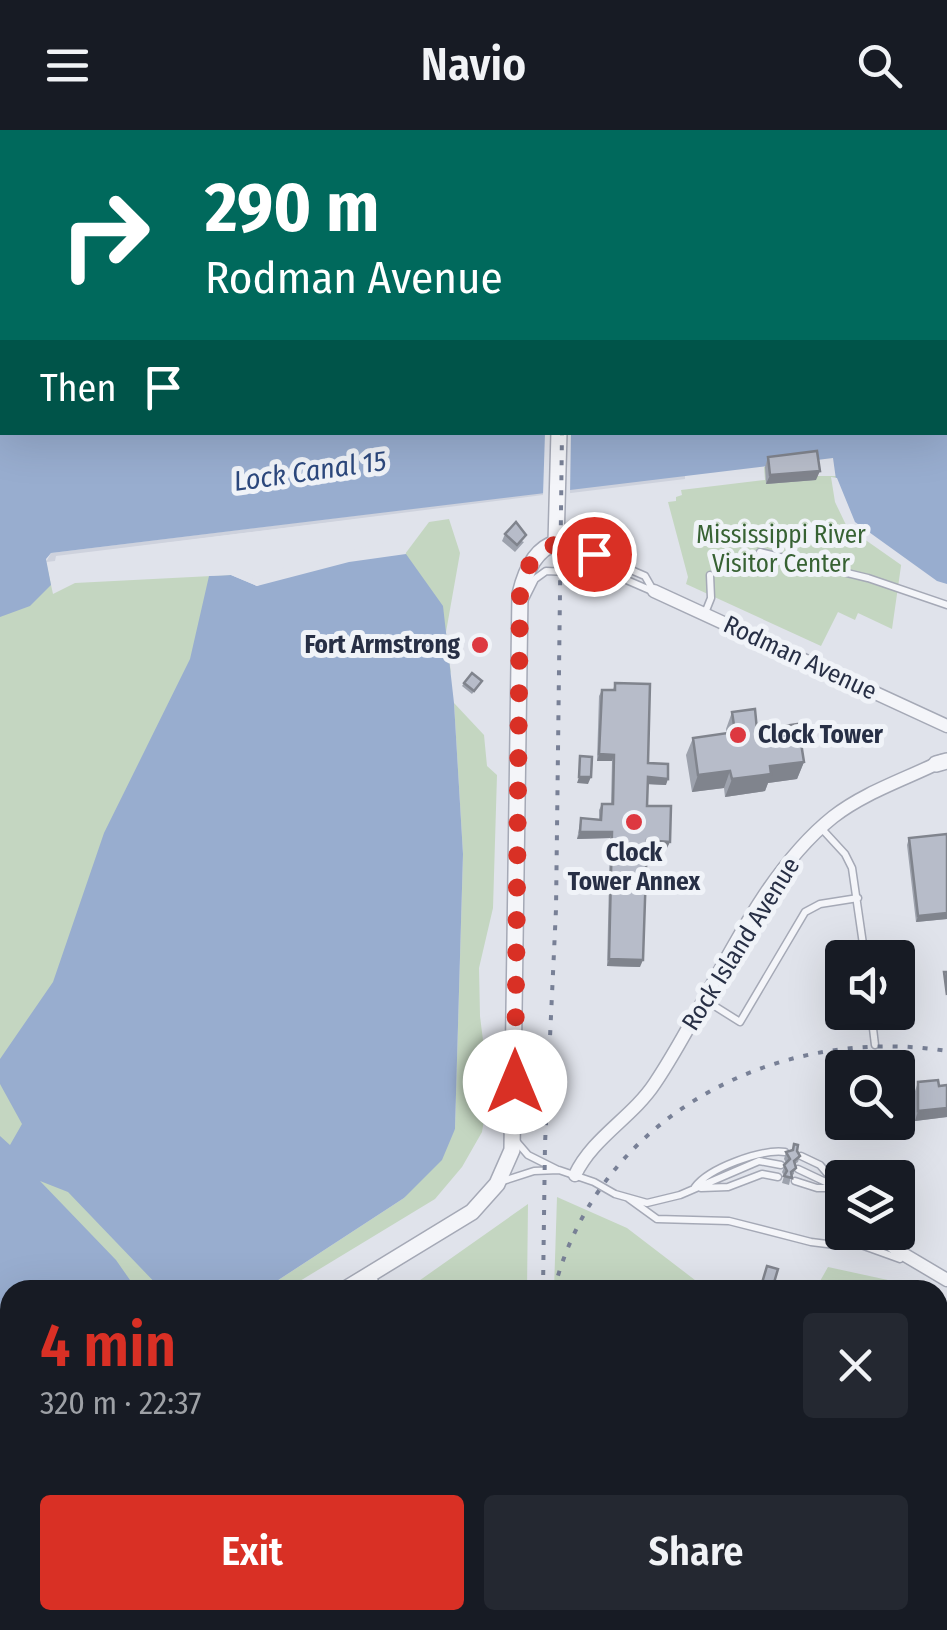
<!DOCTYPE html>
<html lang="en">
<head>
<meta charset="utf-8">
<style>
	body { margin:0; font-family:"Fira Sans Condensed",sans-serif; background:#242831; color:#f1f3f6; height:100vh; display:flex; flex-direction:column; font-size:38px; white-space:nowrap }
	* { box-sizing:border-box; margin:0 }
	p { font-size:32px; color:#9ea1a6 }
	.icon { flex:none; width:55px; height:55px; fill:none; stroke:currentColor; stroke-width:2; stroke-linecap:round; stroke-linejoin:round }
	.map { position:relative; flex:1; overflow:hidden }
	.panel { position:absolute; left:0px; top:1150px; width:948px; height:350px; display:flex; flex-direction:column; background:#171b24; border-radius:30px 30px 0 0; box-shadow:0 10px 40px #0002 }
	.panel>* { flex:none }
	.top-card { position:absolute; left:0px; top:0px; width:948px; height:305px; box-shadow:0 10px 40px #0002; background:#00695c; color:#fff; overflow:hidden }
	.tools { position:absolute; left:825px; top:810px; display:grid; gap:20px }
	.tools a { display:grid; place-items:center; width:90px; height:90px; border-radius:10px; background:#171b24; box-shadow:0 10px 40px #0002; font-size:50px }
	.pin { position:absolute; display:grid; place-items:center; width:85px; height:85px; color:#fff; margin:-42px; border:5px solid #fff; border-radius:50%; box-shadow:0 2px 10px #0007 }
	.me { position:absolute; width:110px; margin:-55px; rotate:0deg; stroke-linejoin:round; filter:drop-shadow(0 0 8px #0008) }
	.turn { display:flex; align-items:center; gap:35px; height:210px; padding:0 40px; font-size:45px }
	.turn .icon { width:130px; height:130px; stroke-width:2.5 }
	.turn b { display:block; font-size:70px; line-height:85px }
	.then { display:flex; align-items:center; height:95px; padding:0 40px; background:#0003; gap:20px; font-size:38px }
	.round { display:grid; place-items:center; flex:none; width:105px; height:105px; border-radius:10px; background:#242831 }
	.overview { display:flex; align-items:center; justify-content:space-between; height:170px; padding:0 40px }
	h1 { font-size:60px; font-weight:600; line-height:75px; color:#d93025 }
	.action { display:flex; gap:20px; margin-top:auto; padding:20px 40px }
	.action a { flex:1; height:115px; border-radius:10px; background:#d93025; color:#fff; font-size:40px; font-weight:600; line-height:115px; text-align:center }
	.action a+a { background:#242831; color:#f1f3f6 }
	header { display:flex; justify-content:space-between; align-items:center; height:130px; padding:0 40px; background:#171b24; font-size:45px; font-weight:600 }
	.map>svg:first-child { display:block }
	.built { fill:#ced2dd }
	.green { fill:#c4d6c1 }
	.water { fill:#98adcf; fill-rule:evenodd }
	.pier { fill:#e0e3eb }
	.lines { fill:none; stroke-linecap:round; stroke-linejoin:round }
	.service-casing { stroke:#a5a9b6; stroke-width:9 }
	.minor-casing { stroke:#a5a9b6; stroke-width:15 }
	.tertiary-casing { stroke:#a5a9b6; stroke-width:18 }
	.service { stroke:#f4f5f9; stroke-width:6 }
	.minor { stroke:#f4f5f9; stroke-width:12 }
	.tertiary { stroke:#f4f5f9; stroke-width:15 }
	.rail { stroke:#788096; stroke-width:4; stroke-dasharray:5 10; stroke-linecap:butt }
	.wall { fill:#9da2ad }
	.shaded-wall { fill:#80848d }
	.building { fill:#b7bcc9; stroke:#80848d; stroke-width:2.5 }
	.route { stroke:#d93025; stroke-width:18; stroke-dasharray:0 32.4 }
	.poi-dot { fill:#dd3840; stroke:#f0f3f8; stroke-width:4 }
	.labels { text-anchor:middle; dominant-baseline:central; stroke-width:10; stroke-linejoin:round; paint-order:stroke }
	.park-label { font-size:25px; fill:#376233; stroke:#f0f3f8 }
	.poi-label { font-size:25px; font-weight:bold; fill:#272f45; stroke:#f0f3f8; text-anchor:end }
	.street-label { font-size:25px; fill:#272f45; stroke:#f0f3f8 }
	.water-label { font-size:28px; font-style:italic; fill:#2c487d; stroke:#f0f3f8 }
</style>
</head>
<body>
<header><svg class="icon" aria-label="menu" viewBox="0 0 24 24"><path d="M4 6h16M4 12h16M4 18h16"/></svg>Navio<svg class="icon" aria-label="search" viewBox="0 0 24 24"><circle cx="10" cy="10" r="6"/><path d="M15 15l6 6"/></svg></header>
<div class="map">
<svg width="947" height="1500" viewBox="0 0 947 1500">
	<rect width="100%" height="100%" fill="#e0e3eb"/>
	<path class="built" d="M685 345V349L56 426 55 431 46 432 51 423Z"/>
	<path class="green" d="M814 331 817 346H836L839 371 902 429 892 499 858 483 855 490 838 482 821 516 686 454 688 447 668 372 676 371V367L682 365 681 360 765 350 764 337Z
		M449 389 460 423 446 502 451 544 405 424 429 392Z
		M46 432 53 464 75 453 231 445 260 1160H128L0 1012V457Z
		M454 573 484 605 487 636 497 645 493 778 479 838 480 886 489 959 482 1002 462 1037 435 1069 285 1160H263L404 1068 455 999 463 724Z
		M557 1067 627 1098 708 1160H554Z
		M528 1074 527 1160H406Z
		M828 1137 911 1155 915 1160H815Z
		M938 1187 947 1198V1318C941 1328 940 1337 947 1347V1500H549V1490H938Z"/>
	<path class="water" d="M0 0H947V456L936 453 851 393 839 371 833 328 51 423 46 429 51 455 30 476 0 487ZM2 2H945V302H2Z
		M390 417 406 424 443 476 454 573 463 724 455 999 442 1030 404 1068 263 1160H162L68 1062 40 1051 116 1130 137 1160H10V1485L0 1475V1006L10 1015 22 994 0 954V929L53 852 104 703 190 529 209 446 231 445 257 456 297 436Z
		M16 1490H493L497 1500H26Z
		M591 1490H901L912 1500H590Z"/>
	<path class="pier" d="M545 303H571L570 364 55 427 543 365Z
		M831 347 837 348 855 392 937 451 947 454V461L934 458 847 397 835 372Z
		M390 412 404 418 406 424 349 432 257 456 231 445 204 446 208 441 231 440 257 451 296 431Z"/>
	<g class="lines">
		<g class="service-casing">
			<path id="service" d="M556 413 571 414 645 446 653 460
				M557 414 569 425 652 461
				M760 422 868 448 947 475
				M524 471 535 449 546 441 612 444
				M705 483 711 468 710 445
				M822 699 845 724 852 738 865 828
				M705 870 740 892 805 782 820 774 858 768
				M871 882 875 915
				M516 1011 528 1025 558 1040
				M801 1026 820 1035 839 1057
				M798 1039 834 1056
				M503 1051 534 1041 559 1040 594 1052 615 1064 647 1073 680 1065 759 1031 781 1035
				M795 1051 817 1058H838
				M695 1057C709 1038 761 1019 785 1022
				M701 1058 728 1057 762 1044 778 1047
				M628 1068 657 1089 729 1091 811 1112 835 1115 850 1111 900 1129
				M371 1143 379 1160"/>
		</g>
		<g class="minor-casing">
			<path id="minor" d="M654 461 947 596
				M575 1045C593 1007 632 988 655 953 711 870 754 750 833 687 865 662 906 649 942 631
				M840 1058 842 1061
				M877 1102 898 1121 947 1150"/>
		</g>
		<g class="tertiary-casing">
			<path id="tertiary" d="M565 2V0
				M936 634 947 631
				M344 1160 472 1082 497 1054 512 1020 520 464C525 443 534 419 556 413L559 302
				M0 1370 10 1364"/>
		</g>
		<use href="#service" class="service"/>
		<use href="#minor" class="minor"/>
		<use href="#tertiary" class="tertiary"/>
		<path class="rail" d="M568 2V0
			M543 1160 545 1014 556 779 562 302
			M554 1160C598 986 777 894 947 921
			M537 1500V1490"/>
	</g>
	<path class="wall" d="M768 327 816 350 766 354 765 337Z
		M505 404 524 412 515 422 502 411Z
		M482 551 472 564 462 556 464 553Z
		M615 553 648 633 666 655 648 654 647 676 667 718 647 717 640 837 607 836 610 708 577 709 581 688 599 689V680L602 674H611L612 631H597L599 566 602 560H613Z
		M732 582 804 632 797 649 768 653 765 661 725 667 724 658 692 662 686 625 693 608 727 604 726 599Z
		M947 704V789L916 792 907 715 909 708Z
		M918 952 939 956 947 955V987L915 991V961Z
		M797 1021 800 1026 798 1032 795 1034 794 1044 791 1046 789 1055 782 1053 784 1046 782 1042 786 1033 784 1029 786 1022Z
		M767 1136 778 1139 772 1160 760 1159Z"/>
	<path class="shaded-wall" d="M820 341 816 350 766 354 770 345Z
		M599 624 614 625 612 631H597Z
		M804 632 797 649 768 653 765 661 725 667 732 649 770 636Z
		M730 641 724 658 692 662 698 645Z
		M579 647H591L588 654 577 653Z
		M648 647 668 649 666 655 645 654Z
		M580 702H612L610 708 577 709Z
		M647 710 670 712 667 718 645 717Z
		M947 783V789L916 792 918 786Z
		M609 829 643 830 640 837 607 836Z
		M947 978V987L915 991 918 981Z"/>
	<path class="building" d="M817 321 820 341 770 345 768 327Z
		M516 392 526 405 517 415 505 404Z
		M472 543 482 551 474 561 464 553Z
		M615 553 650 554 648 633 668 634V649L648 647 647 676H671L670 712 647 710 643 830 609 829 612 702H580L581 688 601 690 602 674H613L614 625 599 624 602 560H615Z
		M755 579 757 600 798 594 804 632 770 636 771 644 732 649 730 641 698 645 693 608 735 602 732 582Z
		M580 626 592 627 591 647H579Z
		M947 704V783L918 786 909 708Z
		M944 842H947V865Z
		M938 950 939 956 947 955V978L918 981V952Z
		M794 1014 798 1015 797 1021 800 1026 794 1031 796 1038 791 1042 792 1048 784 1046 787 1041 784 1035 790 1029 786 1022 793 1020Z
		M767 1136 778 1139 773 1156 762 1153Z"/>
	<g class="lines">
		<path class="route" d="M515 952 520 464C530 416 551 404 594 424"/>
	</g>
	<g class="poi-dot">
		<circle cx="480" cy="515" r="10"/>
		<circle cx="738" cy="605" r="10"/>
		<circle cx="634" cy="692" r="10"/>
	</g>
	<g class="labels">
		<g class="park-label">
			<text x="781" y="405">Mississippi River<tspan x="781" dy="29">Visitor Center</tspan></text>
		</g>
		<g class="poi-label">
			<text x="460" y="515">Fort Armstrong</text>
			<text x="758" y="605" text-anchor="start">Clock Tower</text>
			<text x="634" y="723" text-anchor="middle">Clock<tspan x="634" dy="29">Tower Annex</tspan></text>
		</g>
		<g class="street-label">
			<text transform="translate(800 528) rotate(25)">Rodman Avenue</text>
			<text transform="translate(741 814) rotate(-58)">Rock Island Avenue</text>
		</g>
		<g class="water-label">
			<text transform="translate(310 341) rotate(-8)">Lock Canal 15</text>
		</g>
	</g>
</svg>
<div class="tools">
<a><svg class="icon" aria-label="sound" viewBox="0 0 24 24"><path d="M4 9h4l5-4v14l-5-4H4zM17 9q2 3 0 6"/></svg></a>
<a><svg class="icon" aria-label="search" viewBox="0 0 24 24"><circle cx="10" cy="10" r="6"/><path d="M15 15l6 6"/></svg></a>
<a><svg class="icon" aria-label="layers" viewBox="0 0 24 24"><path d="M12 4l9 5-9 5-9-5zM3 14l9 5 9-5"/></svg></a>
</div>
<div class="pin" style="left:594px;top:424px;background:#d93025"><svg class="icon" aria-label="arrive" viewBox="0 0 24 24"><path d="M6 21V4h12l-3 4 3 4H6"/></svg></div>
<svg class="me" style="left:515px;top:952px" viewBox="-20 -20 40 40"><circle r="19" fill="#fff"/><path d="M0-13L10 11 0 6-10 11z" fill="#d93025"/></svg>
<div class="top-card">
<div class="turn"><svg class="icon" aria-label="right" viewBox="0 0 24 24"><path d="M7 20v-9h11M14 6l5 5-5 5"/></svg><div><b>290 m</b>Rodman Avenue</div></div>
<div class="then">Then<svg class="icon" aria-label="arrive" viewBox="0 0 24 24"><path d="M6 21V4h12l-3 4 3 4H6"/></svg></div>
</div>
<section class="panel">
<div class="overview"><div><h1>4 min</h1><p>320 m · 22:37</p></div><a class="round"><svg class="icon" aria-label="close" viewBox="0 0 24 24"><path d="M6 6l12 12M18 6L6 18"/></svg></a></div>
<div class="action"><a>Exit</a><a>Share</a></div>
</section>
</div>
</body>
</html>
